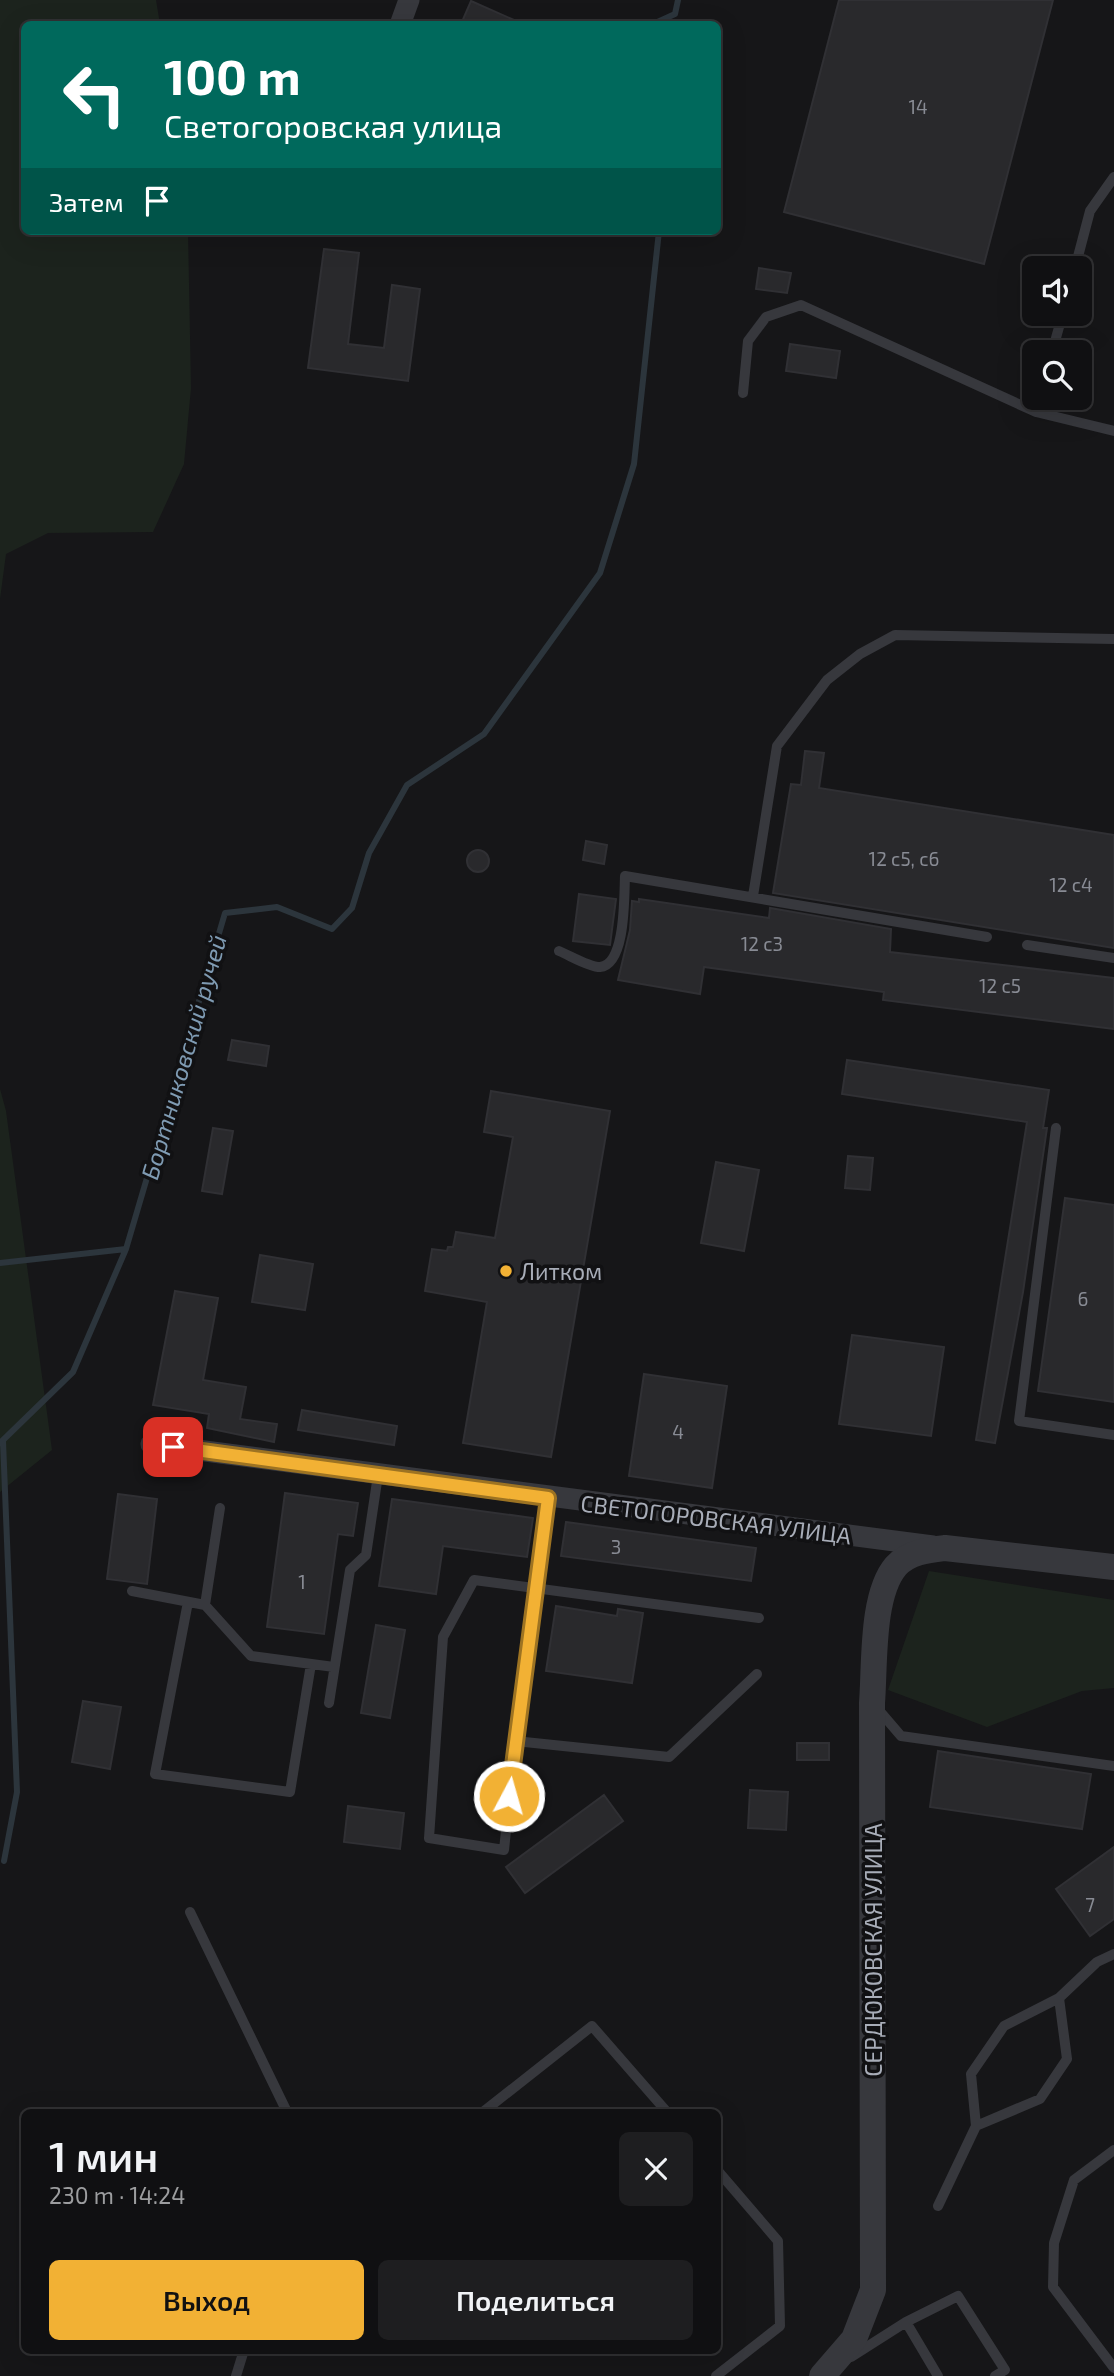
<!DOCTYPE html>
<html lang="ru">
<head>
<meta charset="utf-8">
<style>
	body { margin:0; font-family:"Exo 2",sans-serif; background:#1e1e20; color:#f1f3f6; height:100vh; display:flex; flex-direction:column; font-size:26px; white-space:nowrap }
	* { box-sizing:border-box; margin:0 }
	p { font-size:23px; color:#9c9d9f }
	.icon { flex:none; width:38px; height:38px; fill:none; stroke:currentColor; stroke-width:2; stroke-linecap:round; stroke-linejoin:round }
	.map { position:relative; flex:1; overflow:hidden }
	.details { position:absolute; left:21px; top:2109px; width:700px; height:245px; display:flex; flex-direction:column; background:#101012; border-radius:10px; box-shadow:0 7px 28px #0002,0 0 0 2px #303032 }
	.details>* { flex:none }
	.banner { position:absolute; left:21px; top:21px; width:700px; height:214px; border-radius:10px; box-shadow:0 7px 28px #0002,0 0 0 2px #303032; background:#00695c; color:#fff; overflow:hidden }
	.buttons { position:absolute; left:1022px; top:256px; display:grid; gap:14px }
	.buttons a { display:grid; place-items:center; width:70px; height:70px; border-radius:10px; background:#101012; box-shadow:0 7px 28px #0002,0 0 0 2px #303032; font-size:35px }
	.pin { position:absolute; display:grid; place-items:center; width:60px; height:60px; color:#fff; margin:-30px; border-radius:14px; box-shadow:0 4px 10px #0006 }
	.me { position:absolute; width:77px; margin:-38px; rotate:6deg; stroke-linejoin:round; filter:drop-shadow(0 0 5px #0008) }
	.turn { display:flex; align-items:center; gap:24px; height:147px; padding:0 28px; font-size:32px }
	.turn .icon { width:91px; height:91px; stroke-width:2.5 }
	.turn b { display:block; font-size:49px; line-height:60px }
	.then { display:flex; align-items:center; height:66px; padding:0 28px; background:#0003; gap:14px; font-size:26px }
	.round { display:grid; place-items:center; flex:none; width:74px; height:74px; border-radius:10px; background:#1e1e20 }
	.overview { display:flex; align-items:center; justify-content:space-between; height:119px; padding:0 28px }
	h1 { font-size:42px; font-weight:600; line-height:52px }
	.action { display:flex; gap:14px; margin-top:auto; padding:14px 28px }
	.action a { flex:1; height:80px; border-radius:10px; background:#f2b134; color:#111; font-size:28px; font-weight:600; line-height:80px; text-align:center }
	.action a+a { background:#1e1e20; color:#f1f3f6 }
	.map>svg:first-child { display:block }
	.green { fill:#1c231d }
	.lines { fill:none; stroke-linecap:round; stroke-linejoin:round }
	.stream { stroke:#2c353c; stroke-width:6 }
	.building { fill:#29292c; stroke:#303034; stroke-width:2 }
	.service { stroke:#37383d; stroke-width:10 }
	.minor { stroke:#37383d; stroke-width:21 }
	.tertiary { stroke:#37383d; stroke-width:26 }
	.route-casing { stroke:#9d7322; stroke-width:18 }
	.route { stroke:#f2b134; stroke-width:12 }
	.poi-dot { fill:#f2b134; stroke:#111113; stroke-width:2.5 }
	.labels { text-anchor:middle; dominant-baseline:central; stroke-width:7; stroke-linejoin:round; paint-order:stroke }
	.number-label { font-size:19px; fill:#888b94 }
	.poi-label { font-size:23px; fill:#a8adb8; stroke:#111113; text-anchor:start }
	.street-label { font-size:23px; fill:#a8adb8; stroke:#111113 }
	.water-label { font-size:24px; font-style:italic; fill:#7f9bb3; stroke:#111113 }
</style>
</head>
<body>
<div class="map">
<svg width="1114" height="2376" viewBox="0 0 1114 2376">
	<rect width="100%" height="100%" fill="#161618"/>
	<path class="green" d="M0 0H156L160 24H24V231H188L191 388 184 464 153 532 48 533 6 554 0 599Z
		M0 1089 6 1111 52 1450 0 1492Z
		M929 1571 1114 1600V1688L1082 1691 987 1727 888 1690Z"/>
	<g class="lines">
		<path class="stream" d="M653 24 675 14 678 0
			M0 1263 126 1249
			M3 1441 17 1792 4 1861
			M0 1443 73 1372 126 1249 225 913 277 907 332 929 352 908 369 853 407 785 484 734 600 573 634 464 659 231"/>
	</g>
	<path class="building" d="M839 0H1053L984 264 784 212Z
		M471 1 523 24H461Z
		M324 249 359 253 348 344 384 348 392 285 420 289 408 381 308 368Z
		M759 268 791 273 787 293 756 289Z
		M790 344 840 351 836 378 786 371Z
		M805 751 824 753 819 788 1114 835V948L773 893 791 784 801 785Z
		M586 841 607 845 604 864 583 860Z
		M467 861a11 11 0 1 1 22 0a11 11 0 1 1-22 0Z
		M579 894 616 899 610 945 573 941Z
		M639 899 769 918 770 908 891 929 890 952 1114 978V1029L883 1000 884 992 704 967 700 994 618 980 630 930 632 901 639 902Z
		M232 1040 269 1046 266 1066 228 1060Z
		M847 1060 1049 1090 1043 1128H1047L1023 1292 995 1443 976 1440 1027 1122 842 1094Z
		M491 1091 610 1111 551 1457 463 1443 487 1302 425 1291 432 1249 447 1251 448 1247H453L456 1232 495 1238 513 1137 484 1132Z
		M213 1128 233 1131 222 1194 202 1191Z
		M848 1156 873 1158 870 1190 845 1188Z
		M716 1162 759 1170 744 1251 701 1243Z
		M1065 1198 1114 1205V1402L1038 1391Z
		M260 1255 313 1264 305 1310 252 1302Z
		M175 1291 218 1298 203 1380 246 1387 240 1419 277 1424 274 1442 207 1428 209 1414 153 1405Z
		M852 1335 944 1347 931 1436 839 1424Z
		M644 1374 727 1386 712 1488 629 1476Z
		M302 1410 397 1426 394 1445 298 1430Z
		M285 1493 358 1503 353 1536 338 1534 324 1634 267 1627Z
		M118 1494 157 1499 147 1584 107 1579Z
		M392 1499 533 1518 527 1557 443 1546 436 1594 379 1586Z
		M566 1522 756 1548 751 1581 561 1556Z
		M556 1606 617 1616 618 1609 643 1613 632 1683 546 1671Z
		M376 1625 405 1630 390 1718 361 1713Z
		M83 1701 121 1707 110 1769 72 1762Z
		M797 1743H829V1760H797Z
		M938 1751 1091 1774 1082 1829 930 1807Z
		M750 1790 788 1792 786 1830 748 1828Z
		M604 1795 623 1821 525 1893 506 1867Z
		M348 1806 404 1813 400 1849 344 1842Z
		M1114 1847V1919L1090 1936 1056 1889Z"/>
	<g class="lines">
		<path class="service" d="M1075 268 1090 211 1114 177
			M1052 352 1063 313
			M743 393 748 341 766 317 801 305 1036 412 1114 431
			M1036 412 1040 397
			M753 896 777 746 827 680 860 654 895 635 1114 639
			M1027 945 1114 958
			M559 951C571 956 589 967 600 967 626 965 624 896 625 876L987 937
			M1056 1128 1019 1421 1114 1435
			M548 1498C532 1615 516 1732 504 1850L429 1838 443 1637 474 1580 759 1618
			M132 1591 205 1605 251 1656 334 1667
			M188 1602 155 1774 290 1792 311 1664
			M205 1605 220 1508
			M329 1703 350 1570 366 1555 378 1475
			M877 1708 901 1736 1114 1766
			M515 1741 669 1757 757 1674
			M190 1912 287 2112
			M483 2112 592 2026 667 2112
			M976 2126 1040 2099 1067 2059 1059 1998
			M1114 2150 1074 2180 1054 2243 1053 2287 1114 2368
			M938 2206 976 2126 971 2074 1004 2026 1059 1998 1097 1962 1114 1954
			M906 2322 938 2376
			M851 2357 906 2322 958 2296 1005 2370 995 2376
			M236 2376 244 2350
			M716 2376 780 2326 778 2241 718 2171"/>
		<path class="minor" d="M401 22 409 0
			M151 1444 933 1546"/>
		<path class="tertiary" d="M822 2376 854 2339 873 2290 872 1703C875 1665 871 1595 896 1566 909 1552 928 1550 945 1548L1114 1567"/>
	</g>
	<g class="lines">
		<g class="route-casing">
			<path id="route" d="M173 1447 548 1498 509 1796"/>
		</g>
		<use href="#route" class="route"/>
	</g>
	<circle class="poi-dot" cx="506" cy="1271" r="7"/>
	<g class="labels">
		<g class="number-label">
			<text x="918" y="106">14</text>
			<text x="904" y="858">12 с5, с6</text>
			<text x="1071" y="884">12 с4</text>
			<text x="762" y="943">12 с3</text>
			<text x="1000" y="985">12 с5</text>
			<text x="1083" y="1298">6</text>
			<text x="678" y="1431">4</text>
			<text x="616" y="1546">3</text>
			<text x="302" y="1581">1</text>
			<text x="1090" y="1904">7</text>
		</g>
		<g class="poi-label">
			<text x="520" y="1271">Литком</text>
		</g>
		<g class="street-label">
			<text transform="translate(716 1519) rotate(7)">СВЕТОГОРОВСКАЯ УЛИЦА</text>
			<text transform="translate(873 1950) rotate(-90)">СЕРДЮКОВСКАЯ УЛИЦА</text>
		</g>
		<g class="water-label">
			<text transform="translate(183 1057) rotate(-74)">Бортниковский ручей</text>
		</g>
	</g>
</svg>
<div class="buttons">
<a><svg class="icon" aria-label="sound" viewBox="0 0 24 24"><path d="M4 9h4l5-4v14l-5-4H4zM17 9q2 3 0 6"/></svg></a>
<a><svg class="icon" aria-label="search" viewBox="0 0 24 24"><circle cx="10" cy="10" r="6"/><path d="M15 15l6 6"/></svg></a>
</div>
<div class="pin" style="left:173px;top:1447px;background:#d93025"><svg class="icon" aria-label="arrive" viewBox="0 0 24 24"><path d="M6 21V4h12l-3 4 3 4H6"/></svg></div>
<svg class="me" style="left:509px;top:1796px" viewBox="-20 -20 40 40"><circle r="17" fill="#f2b134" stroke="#fff" stroke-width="3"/><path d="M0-11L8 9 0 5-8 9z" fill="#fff"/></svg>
<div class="banner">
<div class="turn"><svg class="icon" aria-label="left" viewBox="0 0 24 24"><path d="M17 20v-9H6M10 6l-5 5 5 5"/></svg><div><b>100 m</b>Светогоровская улица</div></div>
<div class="then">Затем<svg class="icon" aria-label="arrive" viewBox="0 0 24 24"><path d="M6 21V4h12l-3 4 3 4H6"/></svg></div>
</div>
<section class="details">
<div class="overview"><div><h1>1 мин</h1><p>230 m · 14:24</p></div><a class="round"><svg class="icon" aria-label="close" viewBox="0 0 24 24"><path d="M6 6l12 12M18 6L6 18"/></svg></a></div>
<div class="action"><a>Выход</a><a>Поделиться</a></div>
</section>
</div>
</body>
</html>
